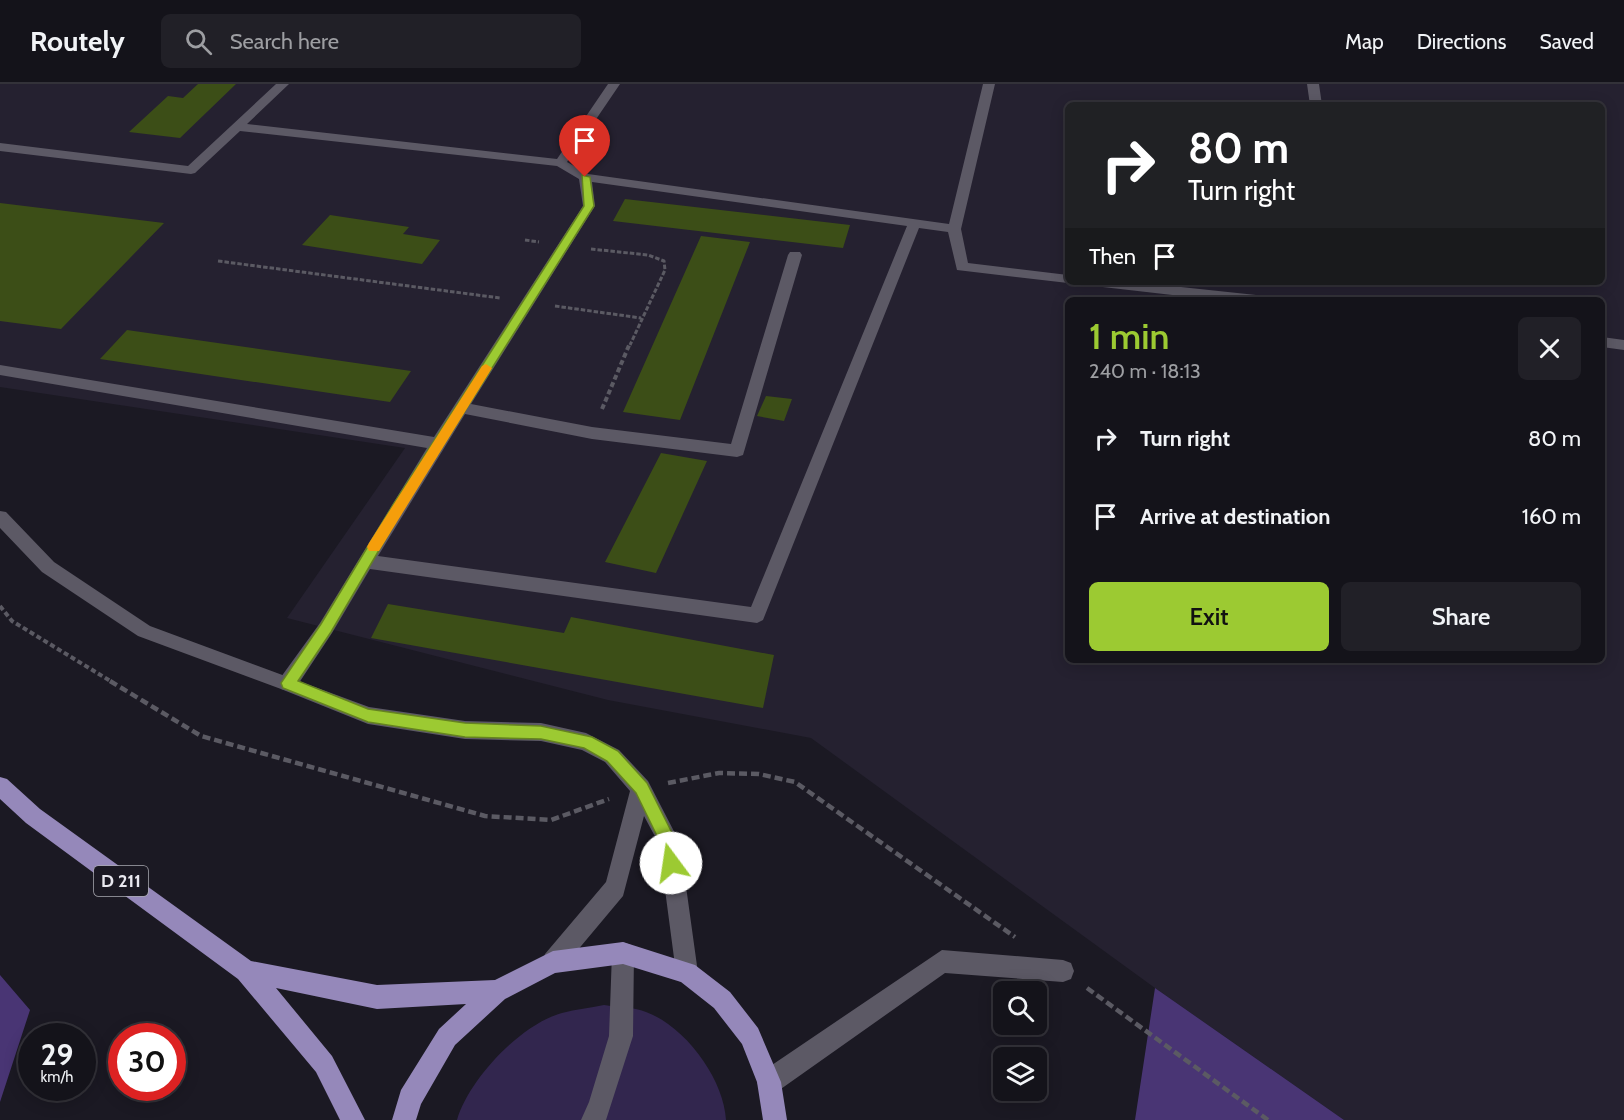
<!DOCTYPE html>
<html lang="en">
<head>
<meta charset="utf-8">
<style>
	body { margin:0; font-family:Cabin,sans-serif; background:#212027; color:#f1f3f6; height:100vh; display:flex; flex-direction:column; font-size:22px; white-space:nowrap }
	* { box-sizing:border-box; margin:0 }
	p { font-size:20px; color:#9d9ea2 }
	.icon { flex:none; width:33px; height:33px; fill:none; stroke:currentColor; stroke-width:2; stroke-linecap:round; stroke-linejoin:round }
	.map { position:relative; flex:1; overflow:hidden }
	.side { position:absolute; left:1065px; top:213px; width:540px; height:366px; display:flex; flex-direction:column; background:#14131a; border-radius:9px; box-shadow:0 3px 15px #0003,0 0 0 2px #333239 }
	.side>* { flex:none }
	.guide { position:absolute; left:1065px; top:18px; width:540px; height:183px; border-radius:9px; box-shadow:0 3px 15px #0003,0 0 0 2px #333239; background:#202124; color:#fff; overflow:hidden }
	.buttons { position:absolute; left:993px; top:897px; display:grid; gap:12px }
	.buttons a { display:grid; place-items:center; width:54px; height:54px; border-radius:9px; background:#14131a; box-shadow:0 3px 15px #0003,0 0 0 2px #333239; font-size:30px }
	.speed { position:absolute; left:18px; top:939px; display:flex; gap:12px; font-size:30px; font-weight:700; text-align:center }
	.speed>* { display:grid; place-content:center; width:78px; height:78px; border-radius:50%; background:#14131a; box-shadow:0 3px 15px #0003,0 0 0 2px #333239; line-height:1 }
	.speed small { font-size:15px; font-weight:400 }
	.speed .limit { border:9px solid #d22; background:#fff; color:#111 }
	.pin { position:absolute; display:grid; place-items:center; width:51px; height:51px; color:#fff; margin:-62px -26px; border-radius:50% 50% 50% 0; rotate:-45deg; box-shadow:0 0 6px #0007 }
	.pin .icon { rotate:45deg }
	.me { position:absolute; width:66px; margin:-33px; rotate:346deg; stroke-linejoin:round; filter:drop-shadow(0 0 4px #0008) }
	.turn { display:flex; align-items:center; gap:21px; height:126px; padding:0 24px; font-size:27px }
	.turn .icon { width:78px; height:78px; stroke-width:2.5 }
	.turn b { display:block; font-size:42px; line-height:51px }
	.then { display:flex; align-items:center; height:57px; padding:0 24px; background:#0003; gap:12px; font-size:22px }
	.round { display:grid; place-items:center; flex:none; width:63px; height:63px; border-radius:9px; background:#212027 }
	.headline { display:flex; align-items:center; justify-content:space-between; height:102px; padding:0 24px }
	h1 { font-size:36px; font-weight:600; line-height:45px; color:#9cca32 }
	.cta { display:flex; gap:12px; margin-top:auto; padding:12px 24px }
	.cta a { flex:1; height:69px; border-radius:9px; background:#9cca32; color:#111; font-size:24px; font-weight:600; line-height:69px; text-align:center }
	.cta a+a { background:#212027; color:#f1f3f6 }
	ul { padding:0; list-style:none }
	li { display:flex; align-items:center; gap:18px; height:78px; padding:0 24px }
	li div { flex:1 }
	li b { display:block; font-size:22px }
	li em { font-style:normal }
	header { display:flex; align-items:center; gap:36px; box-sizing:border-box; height:84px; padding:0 30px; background:#14131a; border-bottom:2px solid #333239 }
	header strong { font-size:28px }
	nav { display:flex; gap:33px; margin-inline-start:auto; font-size:21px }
	.search { width:420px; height:54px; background:#212027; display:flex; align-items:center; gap:15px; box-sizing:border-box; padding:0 21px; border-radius:9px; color:#9d9ea2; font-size:22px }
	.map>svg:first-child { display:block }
	.built { fill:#252130; fill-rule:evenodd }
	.green { fill:#32264e }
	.forest { fill:#493574 }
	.building { fill:#3c4e17 }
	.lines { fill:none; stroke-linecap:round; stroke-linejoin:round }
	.path-far2 { stroke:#5b5a63; stroke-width:3; stroke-dasharray:4.5 2; stroke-linecap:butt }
	.path-far1 { stroke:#5b5a63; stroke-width:4; stroke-dasharray:5 3; stroke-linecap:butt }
	.path { stroke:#5b5a63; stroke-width:4.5; stroke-dasharray:8 4; stroke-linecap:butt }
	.lane { fill:#5c5965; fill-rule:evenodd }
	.street { fill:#5c5965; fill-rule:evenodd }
	.primary { fill:#9588ba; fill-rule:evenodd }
	.route { fill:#9cca32; stroke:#658320; stroke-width:1.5 }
	.slow { fill:#f59e0b }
	.labels { text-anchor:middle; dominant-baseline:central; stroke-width:4.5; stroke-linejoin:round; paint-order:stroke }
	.shield { fill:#1b1923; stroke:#abaab2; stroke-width:1.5 }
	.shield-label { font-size:18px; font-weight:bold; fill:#e9e8ef }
</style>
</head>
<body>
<header>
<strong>Routely</strong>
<div class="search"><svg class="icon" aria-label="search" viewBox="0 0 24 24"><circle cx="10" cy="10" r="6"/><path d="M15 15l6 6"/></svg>Search here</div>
<nav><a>Map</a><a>Directions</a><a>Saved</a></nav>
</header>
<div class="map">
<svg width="1624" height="1036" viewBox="0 0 1624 1036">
	<rect width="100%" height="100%" fill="#1b1923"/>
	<path class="built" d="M0 0H1624V1036H1344L1155 904 811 654 608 616 287 534 405 364 0 303ZM1068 21H1602V198H1068ZM1068 216H1602V576H1068Z"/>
	<path class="green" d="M604 921C617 923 633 923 646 928 685 942 724 995 726 1036H457C469 995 521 940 562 929 576 925 590 924 604 921Z"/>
	<path class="forest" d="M0 891 30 926 0 1018Z
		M1155 904 1344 1036H1135Z"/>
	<path class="building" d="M198 0H236L180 54 129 48 168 12 183 14Z
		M625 115 850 141 843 164 613 137Z
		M0 119 164 139 61 245 0 237Z
		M330 131 409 143 403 150 440 156 422 180 302 161Z
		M701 152 750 158 680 336 623 328Z
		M127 246 411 287 390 318 100 275Z
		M766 312 792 315 784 337 757 332Z
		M661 369 707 377 656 489 605 478Z
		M388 520 564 549 571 533 774 571 763 624 371 554Z"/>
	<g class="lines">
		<path class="path-far2" d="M525 156 539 158
			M591 165 648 171 664 177 665 186 630 261
			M218 177 500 214
			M555 222 641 234"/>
		<path class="path-far1" d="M602 325 630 259
			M0 522 12 537 112 598"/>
		<path class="path" d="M110 597 201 652 485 732 551 736 609 715
			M668 699 719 689 759 690 795 698 1015 853
			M1087 904 1268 1036"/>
		<path class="lane" d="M276 0H289L247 40 557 75 608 0H620L567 78 588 90 949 140 983 0H995L961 145 968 179 1068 191V198H1073L1068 199 957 186 948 148 919 144 763 536 757 539 370 485 332 549 295 605 288 607 281 605 278 599 281 593 320 539 427 364 0 291V281L434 353 583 122 579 95 557 82 240 47 195 89 191 90 0 67V59L188 82ZM592 98 907 142 751 523 378 472 465 330 592 355 737 373 743 371 802 171 800 168H790L788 171 731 360 592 343 471 320 595 122Z
			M1307 0H1319L1322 21H1310Z
			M1087 198H1134L1256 211 1263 216H1216L1094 202Z
			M1602 253 1624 256V266L1602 263Z
			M623 858 631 861 634 869 633 952 606 1036H581L589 1018 609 952 612 869 615 861Z
			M942 866 1063 876 1071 879 1074 887 1071 895 1063 898 945 889 778 1007 769 1010 760 1007 757 998 760 989Z"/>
		<path class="street" d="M0 427 6 428 54 478 150 542 369 623 465 637 541 639 586 649 619 666 648 697 680 759 698 889 695 897 687 900 679 897 676 889 659 760 644 732 623 812 561 886 553 889 545 886 542 878 545 870 606 798 630 707 605 678 582 666 541 657 465 655 368 640 281 605 138 552 42 488 0 444Z"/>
		<path class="primary" d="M0 693 7 695 40 725 251 877 377 901 495 896 553 867 623 858 695 881 730 908 758 944 781 998 787 1036H763L757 998 742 960 714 924 681 898 623 880 555 889 505 915 455 961 421 1020 416 1036H392L401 1006 439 945 466 920 377 925 276 904 332 972 365 1036H340L316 988 238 895 26 739 0 715Z"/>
	</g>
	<path class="route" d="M582 91 590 93 594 122 402 427 331 548 298 597 368 625 465 639 541 642 592 653 618 667 647 699 677 759 679 779 677 785 671 787 666 785 661 760 636 709 607 677 584 664 541 655 465 653 368 638 283 604 281 599 321 540 393 421 584 122Z"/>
	<path class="slow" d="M486 280 492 284 379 467H369L367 463 369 459 482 282Z"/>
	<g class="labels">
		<rect class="shield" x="94" y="782" width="54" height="30" rx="4.5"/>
		<g class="shield-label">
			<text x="121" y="797">D 211</text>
		</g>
	</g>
</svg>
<div class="buttons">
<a><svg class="icon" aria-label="search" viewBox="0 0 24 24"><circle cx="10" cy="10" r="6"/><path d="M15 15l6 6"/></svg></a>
<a><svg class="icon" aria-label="layers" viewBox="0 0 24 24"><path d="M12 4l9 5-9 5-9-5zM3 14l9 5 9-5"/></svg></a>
</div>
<div class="speed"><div>29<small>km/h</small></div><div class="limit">30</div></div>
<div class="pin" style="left:585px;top:93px;background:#d93025"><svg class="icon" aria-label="arrive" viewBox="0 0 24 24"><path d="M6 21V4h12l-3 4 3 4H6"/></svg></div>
<svg class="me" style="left:671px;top:779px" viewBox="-20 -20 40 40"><circle r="19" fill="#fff"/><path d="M0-13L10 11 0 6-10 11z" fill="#9cca32"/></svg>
<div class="guide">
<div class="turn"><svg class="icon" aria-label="right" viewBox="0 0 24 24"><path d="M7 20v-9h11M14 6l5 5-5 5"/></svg><div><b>80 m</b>Turn right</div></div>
<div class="then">Then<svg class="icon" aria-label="arrive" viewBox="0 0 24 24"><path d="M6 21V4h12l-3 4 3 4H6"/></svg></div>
</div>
<section class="side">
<div class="headline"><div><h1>1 min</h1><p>240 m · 18:13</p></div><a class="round"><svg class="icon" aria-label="close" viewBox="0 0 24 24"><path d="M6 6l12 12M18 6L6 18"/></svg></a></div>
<ul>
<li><svg class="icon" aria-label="right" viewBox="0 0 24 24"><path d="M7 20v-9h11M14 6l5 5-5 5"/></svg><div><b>Turn right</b></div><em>80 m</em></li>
<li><svg class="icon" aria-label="arrive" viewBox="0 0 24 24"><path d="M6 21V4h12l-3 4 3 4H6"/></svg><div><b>Arrive at destination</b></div><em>160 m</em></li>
</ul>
<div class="cta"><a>Exit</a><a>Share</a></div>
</section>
</div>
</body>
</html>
